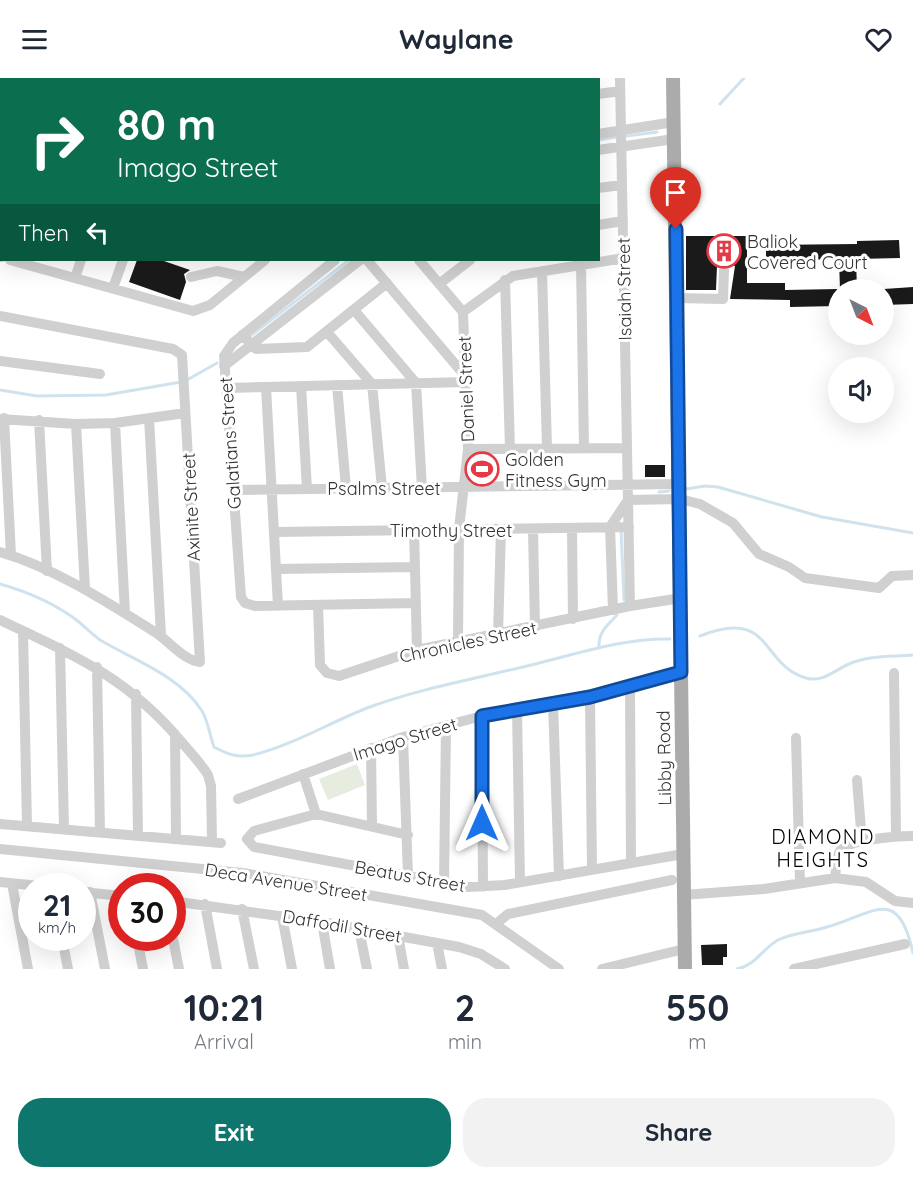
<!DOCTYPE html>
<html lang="en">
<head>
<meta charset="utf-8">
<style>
	body { margin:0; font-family:Quicksand,sans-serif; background:#f2f2f3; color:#1f2937; height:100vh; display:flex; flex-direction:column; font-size:22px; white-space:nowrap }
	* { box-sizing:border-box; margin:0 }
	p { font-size:20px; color:#747a83 }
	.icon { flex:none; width:33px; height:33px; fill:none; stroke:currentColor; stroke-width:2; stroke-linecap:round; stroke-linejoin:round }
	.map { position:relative; height:891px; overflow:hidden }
	.sheet { display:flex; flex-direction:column; background:#fff; flex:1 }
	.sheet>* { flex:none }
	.top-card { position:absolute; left:0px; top:0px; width:600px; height:183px; box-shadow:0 6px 24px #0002; background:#0b6e4f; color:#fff; overflow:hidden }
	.needle { width:39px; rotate:138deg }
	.controls { position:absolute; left:828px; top:201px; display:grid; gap:12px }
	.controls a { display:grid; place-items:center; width:66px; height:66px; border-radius:50%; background:#fff; box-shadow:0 6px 24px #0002; font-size:30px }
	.speed { position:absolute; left:18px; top:795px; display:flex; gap:12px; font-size:30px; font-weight:700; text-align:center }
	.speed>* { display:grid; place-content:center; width:78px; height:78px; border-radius:50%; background:#fff; box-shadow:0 6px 24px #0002; line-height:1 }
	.speed small { font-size:15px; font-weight:400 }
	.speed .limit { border:9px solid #d22; background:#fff; color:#111 }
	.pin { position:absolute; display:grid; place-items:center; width:51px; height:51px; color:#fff; margin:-62px -26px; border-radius:50% 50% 50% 0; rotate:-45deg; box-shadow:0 0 6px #0007 }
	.pin .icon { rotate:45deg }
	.me { position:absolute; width:66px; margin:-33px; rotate:0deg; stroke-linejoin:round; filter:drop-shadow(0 0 4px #0008) }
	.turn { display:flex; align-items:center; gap:21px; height:126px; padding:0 18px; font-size:27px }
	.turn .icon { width:78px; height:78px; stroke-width:2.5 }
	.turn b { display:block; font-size:42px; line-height:51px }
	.then { display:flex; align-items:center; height:57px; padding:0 18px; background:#0003; gap:12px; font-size:22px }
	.eta { display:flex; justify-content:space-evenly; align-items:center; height:102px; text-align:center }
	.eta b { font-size:36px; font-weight:700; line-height:42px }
	.primary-button { display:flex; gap:12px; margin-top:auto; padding:12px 18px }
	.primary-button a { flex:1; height:69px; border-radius:24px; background:#0f766e; color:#fff; font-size:24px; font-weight:700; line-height:69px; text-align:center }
	.primary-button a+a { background:#f2f2f3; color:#1f2937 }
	header { display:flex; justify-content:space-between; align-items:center; height:78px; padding:0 18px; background:#fff; font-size:27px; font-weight:700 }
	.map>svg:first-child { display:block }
	.green { fill:#e6ecdf }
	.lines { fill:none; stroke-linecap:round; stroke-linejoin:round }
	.stream { stroke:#cfe2ee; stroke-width:3 }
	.building { fill:#1a1a1a }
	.minor { stroke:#d0d0d0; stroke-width:10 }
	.major { stroke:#ababab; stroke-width:14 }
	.route-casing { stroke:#114b97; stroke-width:15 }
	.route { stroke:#1a73e8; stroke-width:10 }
	.labels { text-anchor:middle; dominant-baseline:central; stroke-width:6; stroke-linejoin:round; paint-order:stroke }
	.poi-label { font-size:18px; fill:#333; stroke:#fff; text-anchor:start }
	.street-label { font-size:18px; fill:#333; stroke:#fff }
	.neighbourhood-label { font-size:20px; letter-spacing:1.5px; fill:#000; stroke:#fff }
</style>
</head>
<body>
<header><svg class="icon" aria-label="menu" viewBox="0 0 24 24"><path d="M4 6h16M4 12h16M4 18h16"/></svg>Waylane<svg class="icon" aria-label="heart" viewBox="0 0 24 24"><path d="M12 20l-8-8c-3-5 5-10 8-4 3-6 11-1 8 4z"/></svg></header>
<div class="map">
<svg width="913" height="891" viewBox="0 0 913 891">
	<rect width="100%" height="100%" fill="#fff"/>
	<path class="green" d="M357 686 365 707 328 722 319 701Z"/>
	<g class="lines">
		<path class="stream" d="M720 26 744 0
			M627 58 657 54
			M598 62 616 59
			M249 259 349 182
			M187 302 217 285
			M0 312 37 318 106 317 181 304
			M686 411 705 408 718 409 822 439 913 455
			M659 414 669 413
			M621 451 624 522
			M0 506C28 514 56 526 79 544 86 550 93 557 100 562 134 582 180 598 202 633 208 643 210 658 214 669 227 676 237 680 253 677 293 667 329 645 367 630 418 611 474 601 527 588 574 577 622 560 670 561
			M700 558C773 529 760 587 806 600 822 605 835 592 849 586 870 577 891 579 913 577
			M599 570C598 554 607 548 617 537
			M737 891C756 887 762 871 778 862 792 855 812 854 827 849 874 836 898 806 913 875"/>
	</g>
	<path class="building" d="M686 158H747V205H785V212L838 211V228L790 229V222L730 221 735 188 725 185 717 188 716 212H686Z
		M899 162 900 180 856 181 857 212H840L839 181 766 183V167L857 166V163Z
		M137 182H161L190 192 184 196 186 204 180 222 129 204Z
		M913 209V226L884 227V211Z
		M645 387H665V399H645Z
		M727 866V879H723V887H702L701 867Z"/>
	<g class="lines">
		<path class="minor" d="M41 0 45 2
			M171 0 175 2
			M301 0 305 2
			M362 0 363 2
			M620 0 630 528
			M54 2V0
			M462 2V0
			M500 2V0
			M598 16 620 13
			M0 34 2 35
			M598 56 674 44
			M598 72 674 61
			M0 82H2
			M598 110 622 107
			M0 127H2
			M598 147 623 143
			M0 179H2
			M10 182 193 233 210 227 265 182
			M335 182 233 265 224 278 241 519 245 525 255 528 416 525
			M367 182 466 299
			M419 182 463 234 468 371 459 451 458 563
			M581 187 584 370
			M542 193 547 370
			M191 199 217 193 244 199
			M75 200 81 182
			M505 202 510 371
			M439 206 470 182
			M113 210 123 182
			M677 220 723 221 724 192
			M354 232 416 305 422 411
			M463 234 513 198 624 180
			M0 238 173 271 182 277 200 584C183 582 169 563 155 554 107 524 55 490 0 474
			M327 254 372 306 382 410
			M242 257 256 271 307 269 387 205
			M0 283 100 296
			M224 288 360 182
			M337 307 346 410
			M301 308 307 411
			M266 309 278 528
			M227 310 466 304
			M4 340 11 477
			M149 340 161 557
			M0 341 76 346 115 345 185 335
			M39 342 47 493
			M115 345 125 535
			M76 346 85 511
			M468 371 627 370
			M233 412 680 406
			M628 422 680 421 700 426 733 445 759 476 789 489 805 500 879 510 892 498 913 497
			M414 451 417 572
			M533 451 535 550
			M572 451 573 541
			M274 454 629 449
			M276 491 415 489
			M318 527 320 587 327 595 339 598 417 572 630 528 681 520
			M613 532 610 449 628 422
			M0 542C73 577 125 598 179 661 189 673 200 684 208 697L211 708 212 764
			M23 553 27 748
			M498 557 501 451
			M60 570 64 751
			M97 589 100 754
			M894 595 896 758
			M630 607 631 785
			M136 616 138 757
			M590 619 592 792
			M553 625 559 798
			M517 631 520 804
			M482 638 483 809
			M175 656 176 761
			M403 659 408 798
			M796 660 800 805
			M371 670 372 748
			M303 696 316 736
			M857 702 862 764
			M238 721 403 659 482 638 590 619 681 594
			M0 746 221 765
			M408 757 316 736 254 753 247 761 254 769 468 809 505 807 683 776
			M0 771 243 795 482 837 559 891
			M835 800C836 793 836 779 840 773 848 761 899 758 913 758
			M0 804 39 808
			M444 805 446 648
			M12 806 28 891
			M82 814 122 818
			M90 814 105 891
			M683 817 764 811 835 800 866 804 895 823 913 825
			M172 823 322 844 459 869 481 876 505 891
			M205 826 217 891
			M242 831 254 891
			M282 838 292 891
			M322 844 330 891
			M496 846 508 836 672 802
			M359 851 367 891
			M172 856 179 891
			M398 857 404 891
			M62 860 68 891
			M137 860 143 891
			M437 865 442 891
			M602 891 684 871
			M794 891 905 866"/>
		<path class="major" d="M673 0 685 891"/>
	</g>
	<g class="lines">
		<g class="route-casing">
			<path id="route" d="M482 745V638L590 619 681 594 676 151"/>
		</g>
		<use href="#route" class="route"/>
	</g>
	<defs>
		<g id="building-ring" transform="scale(1.725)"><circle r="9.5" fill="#fff" stroke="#e63946" stroke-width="1.5"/><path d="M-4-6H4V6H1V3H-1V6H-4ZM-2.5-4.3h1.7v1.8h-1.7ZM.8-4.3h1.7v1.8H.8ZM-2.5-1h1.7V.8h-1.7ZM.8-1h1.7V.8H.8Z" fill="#e63946"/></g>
		<g id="stadium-ring" transform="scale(1.725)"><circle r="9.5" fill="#fff" stroke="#e63946" stroke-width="1.5"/><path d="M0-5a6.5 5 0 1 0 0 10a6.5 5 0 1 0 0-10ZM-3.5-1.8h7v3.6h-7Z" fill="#e63946"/></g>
	</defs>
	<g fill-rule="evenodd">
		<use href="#building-ring" x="724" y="173"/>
		<use href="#stadium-ring" x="482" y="391"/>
	</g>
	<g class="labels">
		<g class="poi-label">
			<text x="747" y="163">Baliok<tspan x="747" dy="21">Covered Court</tspan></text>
			<text x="505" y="381">Golden<tspan x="505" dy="21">Fitness Gym</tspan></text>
		</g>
		<g class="street-label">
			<text transform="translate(624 211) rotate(-91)">Isaiah Street</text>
			<text transform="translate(466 311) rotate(-92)">Daniel Street</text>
			<text transform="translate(230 365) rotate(-94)">Galatians Street</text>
			<text x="384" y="410">Psalms Street</text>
			<text transform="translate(191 429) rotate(-93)">Axinite Street</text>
			<text x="451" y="452">Timothy Street</text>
			<text transform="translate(468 564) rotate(-12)">Chronicles Street</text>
			<text transform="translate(405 661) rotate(-17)">Imago Street</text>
			<text transform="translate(664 680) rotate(-91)">Libby Road</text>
			<text transform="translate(410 798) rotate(10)">Beatus Street</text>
			<text transform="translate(286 804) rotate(9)">Deca Avenue Street</text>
			<text transform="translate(342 848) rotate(10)">Daffodil Street</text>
		</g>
		<g class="neighbourhood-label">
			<text x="823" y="758">DIAMOND<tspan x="823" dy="23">HEIGHTS</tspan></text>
		</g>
	</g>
</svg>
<div class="controls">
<a><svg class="needle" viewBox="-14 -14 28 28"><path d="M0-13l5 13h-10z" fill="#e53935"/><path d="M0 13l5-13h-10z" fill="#747a83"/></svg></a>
<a><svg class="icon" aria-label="sound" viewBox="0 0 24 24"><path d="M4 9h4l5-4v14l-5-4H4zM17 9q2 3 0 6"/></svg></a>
</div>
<div class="speed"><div>21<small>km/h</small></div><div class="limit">30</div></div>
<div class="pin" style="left:676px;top:151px;background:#d93025"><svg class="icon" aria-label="arrive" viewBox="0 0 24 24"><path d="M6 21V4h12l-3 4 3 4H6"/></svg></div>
<svg class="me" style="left:482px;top:745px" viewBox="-20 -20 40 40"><path d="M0-17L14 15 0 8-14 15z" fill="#1a73e8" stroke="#fff" stroke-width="4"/></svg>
<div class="top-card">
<div class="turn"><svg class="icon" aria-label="right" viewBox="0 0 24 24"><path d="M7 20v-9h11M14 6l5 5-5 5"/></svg><div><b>80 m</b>Imago Street</div></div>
<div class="then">Then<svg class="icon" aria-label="left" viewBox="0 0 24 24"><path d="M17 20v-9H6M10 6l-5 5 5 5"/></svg></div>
</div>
</div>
<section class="sheet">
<div class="eta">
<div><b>10:21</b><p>Arrival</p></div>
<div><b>2</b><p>min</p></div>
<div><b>550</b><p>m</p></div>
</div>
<div class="primary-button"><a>Exit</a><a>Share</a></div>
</section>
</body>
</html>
